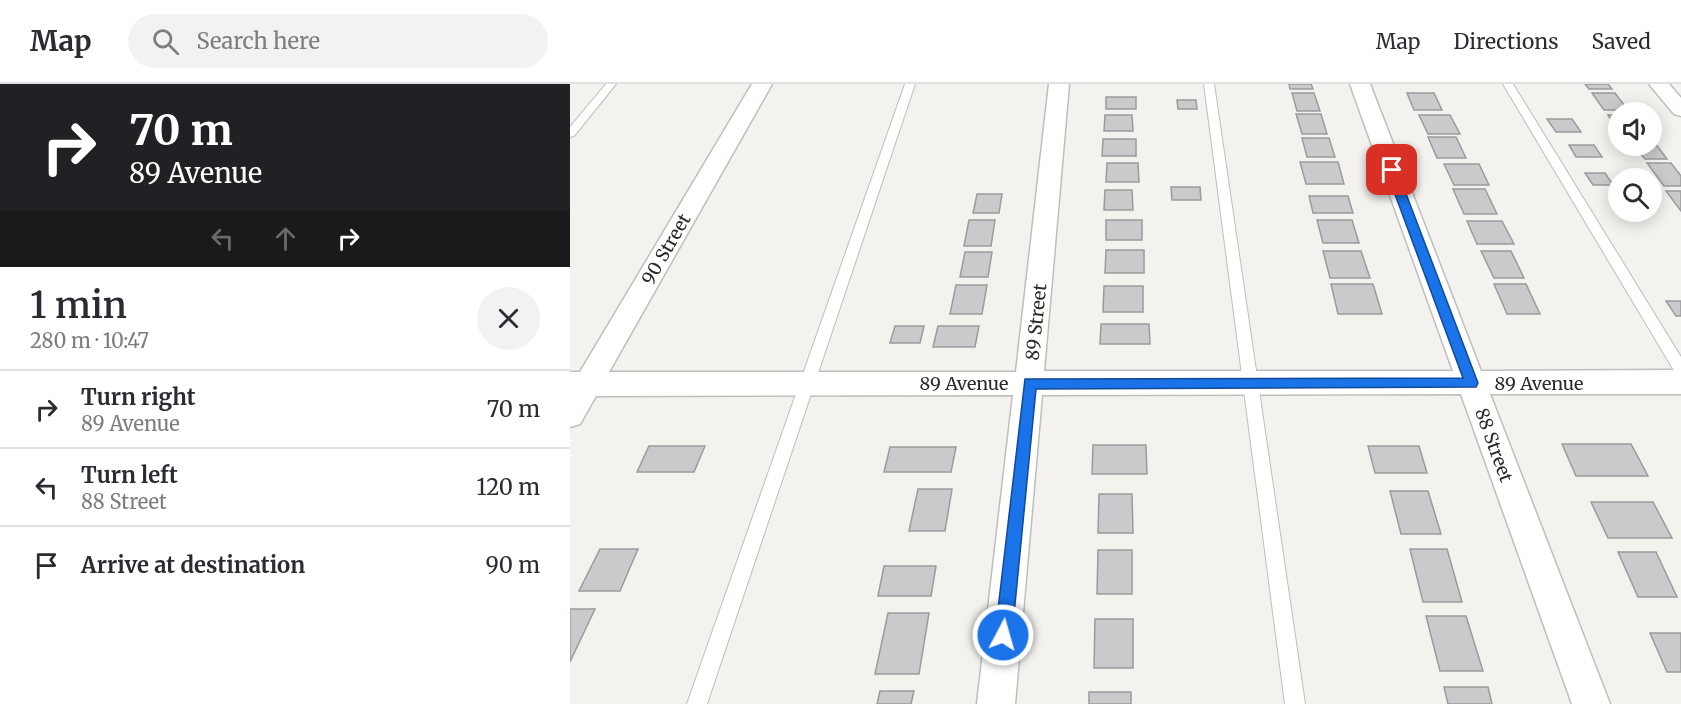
<!DOCTYPE html>
<html lang="en">
<head>
<meta charset="utf-8">
<style>
	body { margin:0; font-family:Merriweather,serif; background:#f2f2f3; color:#2b2b33; height:100vh; display:flex; flex-direction:column; font-size:22px; white-space:nowrap }
	* { box-sizing:border-box; margin:0 }
	p { font-size:20px; color:#7c7c81 }
	.icon { flex:none; width:33px; height:33px; fill:none; stroke:currentColor; stroke-width:2; stroke-linecap:round; stroke-linejoin:round }
	.map { position:relative; flex:1; overflow:hidden }
	.panel { display:flex; flex-direction:column; background:#fff; width:570px }
	.panel>* { flex:none }
	.banner { background:#202124; color:#fff; overflow:hidden }
	.buttons { position:absolute; left:1038px; top:18px; display:grid; gap:12px }
	.buttons a { display:grid; place-items:center; width:54px; height:54px; border-radius:50%; background:#fff; box-shadow:0 3px 15px #0003; font-size:30px }
	.pin { position:absolute; display:grid; place-items:center; width:51px; height:51px; color:#fff; margin:-26px; border-radius:12px; box-shadow:0 3px 9px #0006 }
	.me { position:absolute; width:66px; margin:-33px; rotate:6deg; stroke-linejoin:round; filter:drop-shadow(0 0 4px #0008) }
	.turn { display:flex; align-items:center; gap:21px; height:126px; padding:0 30px; font-size:27px }
	.turn .icon { width:78px; height:78px; stroke-width:2.5 }
	.turn b { display:block; font-size:42px; line-height:51px }
	.lanes { display:flex; align-items:center; height:57px; padding:0 30px; background:#0003; justify-content:center; gap:30px; direction:ltr }
	.lanes .off { opacity:.35 }
	.round { display:grid; place-items:center; flex:none; width:63px; height:63px; border-radius:32px; background:#f2f2f3 }
	.headline { display:flex; align-items:center; justify-content:space-between; height:102px; padding:0 30px }
	h1 { font-size:36px; font-weight:600; line-height:45px }
	ul { padding:0; list-style:none }
	li { display:flex; align-items:center; gap:18px; height:78px; padding:0 30px; border-top:2px solid #e1e1e2 }
	li div { flex:1 }
	li b { display:block; font-size:22px }
	li em { font-style:normal }
	header { display:flex; align-items:center; gap:36px; box-sizing:border-box; height:84px; padding:0 30px; background:#fff; border-bottom:2px solid #e1e1e2 }
	header strong { font-size:28px }
	nav { display:flex; gap:33px; margin-inline-start:auto; font-size:21px }
	.search { width:420px; height:54px; background:#f2f2f3; display:flex; align-items:center; gap:15px; box-sizing:border-box; padding:0 21px; border-radius:33px; color:#7c7c81; font-size:22px }
	main { display:flex; flex:1; min-height:0 }
	.map>svg:first-child { display:block }
	.building { fill:#ccc9cc; stroke:#9c9a9c; stroke-width:1.5 }
	.lines { fill:none; stroke-linecap:round; stroke-linejoin:round }
	.lane-casing { stroke:#c0bebb; stroke-width:2 }
	.street-casing { stroke:#c0bebb; stroke-width:3 }
	.lane { fill:#fff; fill-rule:evenodd }
	.street { fill:#fff; fill-rule:evenodd }
	.route { fill:#1a73e8; stroke:#114b97; stroke-width:1.5 }
	.labels { text-anchor:middle; dominant-baseline:central; stroke-width:4.5; stroke-linejoin:round; paint-order:stroke }
	.street-label { font-size:18px; fill:#2a2a29; stroke:#fff }
</style>
</head>
<body>
<header>
<strong>Map</strong>
<div class="search"><svg class="icon" aria-label="search" viewBox="0 0 24 24"><circle cx="10" cy="10" r="6"/><path d="M15 15l6 6"/></svg>Search here</div>
<nav><a>Map</a><a>Directions</a><a>Saved</a></nav>
</header>
<main>
<section class="panel">
<div class="banner">
<div class="turn"><svg class="icon" aria-label="right" viewBox="0 0 24 24"><path d="M7 20v-9h11M14 6l5 5-5 5"/></svg><div><b>70 m</b>89 Avenue</div></div>
<div class="lanes"><svg class="icon off" aria-label="left" viewBox="0 0 24 24"><path d="M17 20v-9H6M10 6l-5 5 5 5"/></svg><svg class="icon off" aria-label="ahead" viewBox="0 0 24 24"><path d="M12 20V5M6 11l6-6 6 6"/></svg><svg class="icon" aria-label="right" viewBox="0 0 24 24"><path d="M7 20v-9h11M14 6l5 5-5 5"/></svg></div>
</div>
<div class="headline"><div><h1>1 min</h1><p>280 m · 10:47</p></div><a class="round"><svg class="icon" aria-label="close" viewBox="0 0 24 24"><path d="M6 6l12 12M18 6L6 18"/></svg></a></div>
<ul>
<li><svg class="icon" aria-label="right" viewBox="0 0 24 24"><path d="M7 20v-9h11M14 6l5 5-5 5"/></svg><div><b>Turn right</b><p>89 Avenue</p></div><em>70 m</em></li>
<li><svg class="icon" aria-label="left" viewBox="0 0 24 24"><path d="M17 20v-9H6M10 6l-5 5 5 5"/></svg><div><b>Turn left</b><p>88 Street</p></div><em>120 m</em></li>
<li><svg class="icon" aria-label="arrive" viewBox="0 0 24 24"><path d="M6 21V4h12l-3 4 3 4H6"/></svg><div><b>Arrive at destination</b></div><em>90 m</em></li>
</ul>
</section>
<div class="map">
<svg width="1111" height="620" viewBox="0 0 1111 620">
	<rect width="100%" height="100%" fill="#f3f2ee"/>
	<path class="building" d="M719 0H741L743 5H720Z
		M1015 0H1038L1042 5H1019Z
		M722 9H744L750 27H727Z
		M837 9H864L872 26H844Z
		M1022 9H1045L1058 26H1034Z
		M536 13H566V25H536Z
		M607 16H626L627 25H608Z
		M726 30H751L757 50H732Z
		M535 31H562L563 47H534Z
		M849 31H880L890 50H858Z
		M1038 31H1048V46Z
		M977 35H1002L1011 48H986Z
		M858 53H886L896 74H867Z
		M732 54H759L765 73H737Z
		M533 55H566V72H532Z
		M1082 55 1097 75H1075L1064 62H1082Z
		M999 61H1024L1032 73H1006Z
		M730 78H768L774 100H736Z
		M537 79H568L569 98H536Z
		M1077 79H1101L1111 92V102H1094Z
		M874 80H909L919 101H884Z
		M1015 89H1035L1043 101H1023Z
		M601 103H630L631 116H602Z
		M883 105H915L927 130H894Z
		M535 106H562L563 126H534Z
		M1096 107H1111V127Z
		M407 110H432L429 129H403Z
		M739 112H778L783 129H743Z
		M399 136H425L421 162H394Z
		M536 136H572V156H536Z
		M747 136H782L789 159H753Z
		M897 137H932L944 160H907Z
		M536 166H574V189H535Z
		M753 167H791L800 194H760Z
		M911 167H941L954 194H924Z
		M395 168H422L418 193H390Z
		M761 200H803L812 230H768Z
		M924 200H956L970 230H937Z
		M386 201H417L412 230H380Z
		M534 202H573V228H533Z
		M1096 217H1111V232H1106Z
		M531 240H579L580 260H530Z
		M325 242H354L350 259H320Z
		M368 242H409L405 263H363Z
		M992 360H1061L1078 392H1006Z
		M523 361H576L577 390H522Z
		M79 362H135L124 388H67Z
		M798 362H849L857 389H805Z
		M320 363H386L381 388H314Z
		M348 405H382L375 447H339Z
		M820 407H858L871 450H831Z
		M529 410H562L563 449H528Z
		M1021 418H1083L1102 454H1038Z
		M30 465H68L50 507H9Z
		M840 465H877L892 518H853Z
		M528 466H562V510H527Z
		M1048 468H1086L1107 513H1068Z
		M314 482H366L361 512H308Z
		M0 525H25L0 578Z
		M318 529H359L349 590H305Z
		M856 532H896L913 587H870Z
		M525 535H563V584H524Z
		M1080 549H1111V588H1097Z
		M874 603H918L922 620H878Z
		M310 607H344L341 620H307Z
		M519 608H561V620H519Z"/>
	<g class="lines">
		<g class="lane-casing">
			<path id="lane" d="M36 0H46L4 52 0 53V43Z
				M335 0H345L137 620H117Z
				M634 0H644L735 620H715Z
				M933 0H943L1111 273V292L1106 290Z"/>
		</g>
		<g class="street-casing">
			<path id="street" d="M182 0H202L39 288H446L479 0H499L474 287H883L780 0H800L911 287 1111 286V310H920L1040 620H1002L891 310 472 311 445 620H407L443 311 26 312 10 340 0 343V288H10Z
				M1079 0H1099L1111 14V32L1104 30Z"/>
		</g>
		<use href="#lane" class="lane"/>
		<use href="#street" class="street"/>
	</g>
	<path class="route" d="M818 83 827 86 908 299 906 303 466 305 442 551 439 557 433 560 427 557 425 551 455 295 893 294 816 86Z"/>
	<g class="labels">
		<g class="street-label">
			<text transform="translate(96 165) rotate(-60)">90 Street</text>
			<text transform="translate(466 238) rotate(-84)">89 Street</text>
			<text x="394" y="299">89 Avenue</text>
			<text x="969" y="299">89 Avenue</text>
			<text transform="translate(924 361) rotate(70)">88 Street</text>
		</g>
	</g>
</svg>
<div class="buttons">
<a><svg class="icon" aria-label="sound" viewBox="0 0 24 24"><path d="M4 9h4l5-4v14l-5-4H4zM17 9q2 3 0 6"/></svg></a>
<a><svg class="icon" aria-label="search" viewBox="0 0 24 24"><circle cx="10" cy="10" r="6"/><path d="M15 15l6 6"/></svg></a>
</div>
<div class="pin" style="left:822px;top:86px;background:#d93025"><svg class="icon" aria-label="arrive" viewBox="0 0 24 24"><path d="M6 21V4h12l-3 4 3 4H6"/></svg></div>
<svg class="me" style="left:433px;top:551px" viewBox="-20 -20 40 40"><circle r="17" fill="#1a73e8" stroke="#fff" stroke-width="3"/><path d="M0-11L8 9 0 5-8 9z" fill="#fff"/></svg>
</div>
</main>
</body>
</html>
